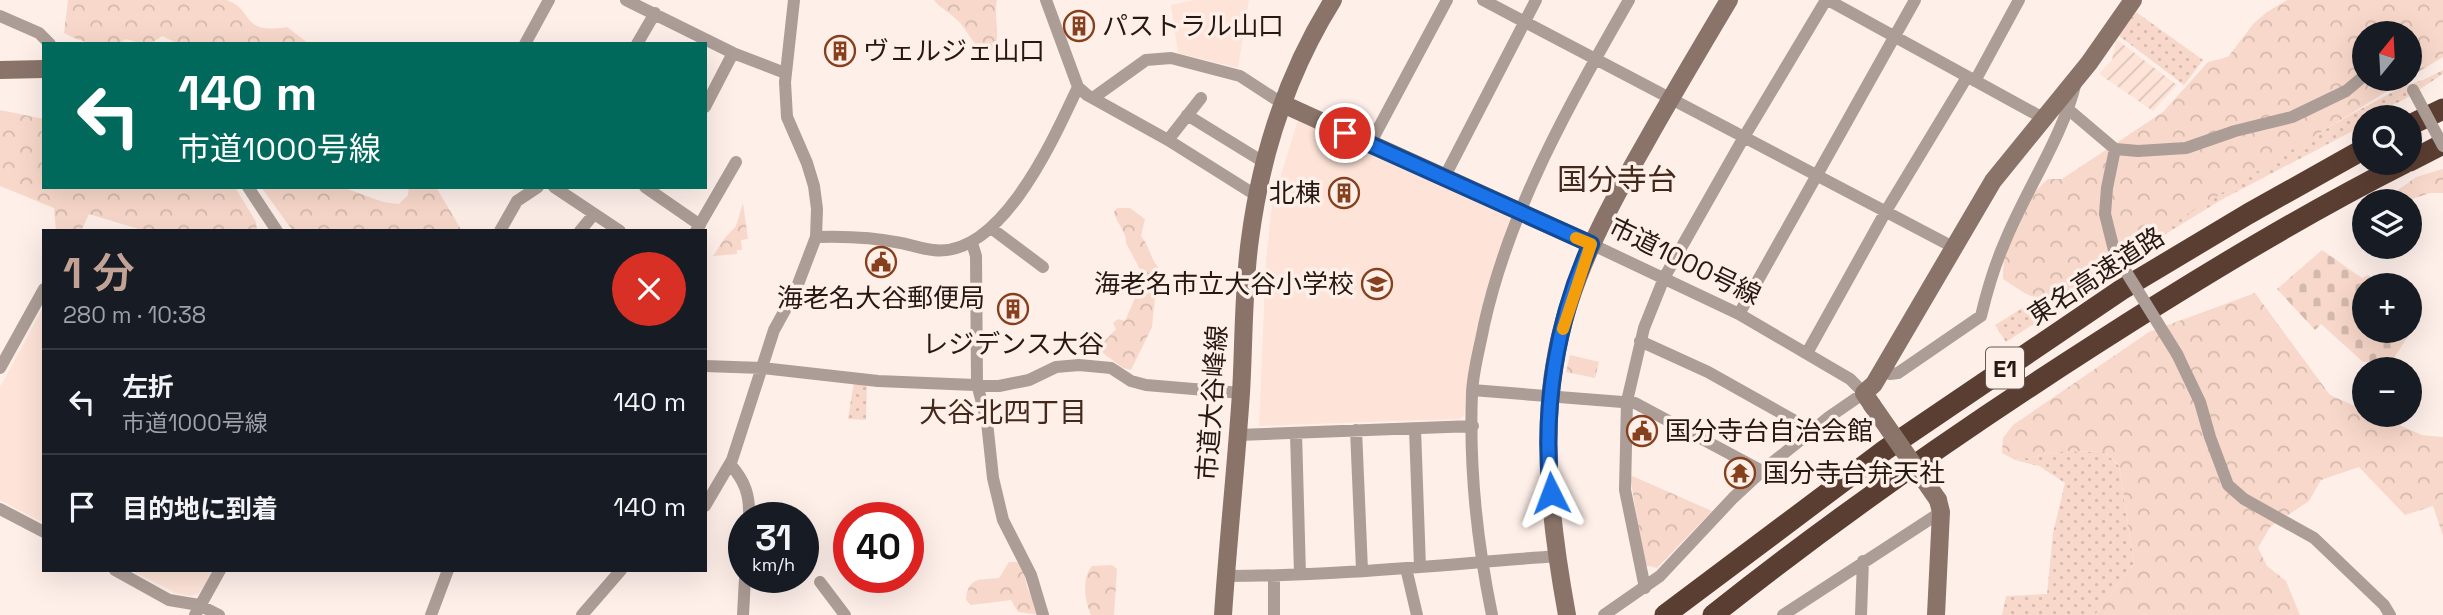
<!DOCTYPE html>
<html lang="ja">
<head>
<meta charset="utf-8">
<style>
	body { margin:0; font-family:"Space Grotesk","Noto Sans JP",sans-serif; background:#242831; color:#f1f3f6; height:100vh; display:flex; flex-direction:column; font-size:26px; white-space:nowrap }
	* { box-sizing:border-box; margin:0 }
	p { font-size:23px; color:#9ea1a6 }
	.icon { flex:none; width:38px; height:38px; fill:none; stroke:currentColor; stroke-width:2; stroke-linecap:round; stroke-linejoin:round }
	.map { position:relative; flex:1; overflow:hidden }
	.panel { position:absolute; left:42px; top:229px; width:665px; height:343px; display:flex; flex-direction:column; background:#171b24; border-radius:0px; box-shadow:0 7px 28px #0002 }
	.panel>* { flex:none }
	.hud { position:absolute; left:42px; top:42px; width:665px; height:147px; border-radius:0px; box-shadow:0 7px 28px #0002; background:#00695c; color:#fff; overflow:hidden }
	.needle { width:46px; rotate:18deg }
	.tools { position:absolute; left:2352px; top:21px; display:grid; gap:14px }
	.tools a { display:grid; place-items:center; width:70px; height:70px; border-radius:50%; background:#171b24; box-shadow:0 7px 28px #0002; font-size:35px }
	.speed { position:absolute; left:728px; top:502px; display:flex; gap:14px; font-size:35px; font-weight:700; text-align:center }
	.speed>* { display:grid; place-content:center; width:91px; height:91px; border-radius:50%; background:#171b24; box-shadow:0 7px 28px #0002; line-height:1 }
	.speed small { font-size:18px; font-weight:400 }
	.speed .limit { border:10px solid #d22; background:#fff; color:#111 }
	.pin { position:absolute; display:grid; place-items:center; width:60px; height:60px; color:#fff; margin:-30px; border:4px solid #fff; border-radius:50%; box-shadow:0 2px 7px #0007 }
	.me { position:absolute; width:77px; margin:-38px; rotate:357deg; stroke-linejoin:round; filter:drop-shadow(0 0 5px #0008) }
	.turn { display:flex; align-items:center; gap:24px; height:147px; padding:0 21px; font-size:32px }
	.turn .icon { width:91px; height:91px; stroke-width:2.5 }
	.turn b { display:block; font-size:49px; line-height:60px }
	.round { display:grid; place-items:center; flex:none; width:74px; height:74px; border-radius:37px; background:#242831 }
	.summary { display:flex; align-items:center; justify-content:space-between; height:119px; padding:0 21px }
	h1 { font-size:42px; font-weight:600; line-height:52px; color:#c1a294 }
	ul { padding:0; list-style:none }
	li { display:flex; align-items:center; gap:21px; height:105px; padding:0 21px; border-top:2px solid #363941 }
	li div { flex:1 }
	li b { display:block; font-size:26px }
	li em { font-style:normal }
	.map>svg:first-child { display:block }
	.built { fill:#fee4d8 }
	.industrial { fill:url(#industrial-furrows) }
	.grass { fill:url(#grass-dots) }
	.forest { fill:url(#forest-crowns) }
	.cemetery { fill:url(#cemetery-stones) }
	.lines { fill:none; stroke-linecap:round; stroke-linejoin:round }
	.street { stroke:#ac9d96; stroke-width:12 }
	.secondary { stroke:#8a746a; stroke-width:18 }
	.highway { stroke:#5b3e32; stroke-width:21 }
	.street-bridge { stroke:#ac9d96; stroke-width:12 }
	.secondary-bridge { stroke:#8a746a; stroke-width:18 }
	.route-casing { stroke:#114b97; stroke-width:18 }
	.route { stroke:#1a73e8; stroke-width:12 }
	.slow { stroke:#f59e0b; stroke-width:12 }
	.labels { text-anchor:middle; dominant-baseline:central; stroke-width:7; stroke-linejoin:round; paint-order:stroke }
	.shield { fill:#feefe9; stroke:#665953; stroke-width:2 }
	.shield-label { font-size:24px; font-weight:bold; fill:#251913 }
	.poi-label { font-size:26px; fill:#251913; stroke:#feefe9; text-anchor:start }
	.street-label { font-size:26px; fill:#251913; stroke:#feefe9 }
	.neighbourhood-label { font-size:28px; fill:#43281c; stroke:#feefe9 }
	.quarter-label { font-size:30px; fill:#43281c; stroke:#feefe9 }
</style>
</head>
<body>
<div class="map">
<svg width="2443" height="615" viewBox="0 0 2443 615">
	<defs>
		<pattern id="industrial-furrows" width="10" height="10" patternUnits="userSpaceOnUse" patternTransform="scale(1.75)"><rect width="10" height="10" fill="#fee4d8"/><path d="M-1 1l2-2M0 10L10 0M9 11l2-2" fill="none" stroke="#dac3b8"/></pattern>
		<pattern id="grass-dots" width="8" height="8" patternUnits="userSpaceOnUse" patternTransform="scale(1.75)"><rect width="8" height="8" fill="#f8d8ca"/><path d="M2 2h.1M6 6h.1" fill="none" stroke="#d4b9ad" stroke-width="1.8" stroke-linecap="round"/></pattern>
		<pattern id="forest-crowns" width="20" height="18" patternUnits="userSpaceOnUse" patternTransform="scale(1.75)"><rect width="20" height="18" fill="#f8d8ca"/><path d="M2 6a3 3 0 1 1 6 0M12 15a3 3 0 1 1 6 0" fill="none" stroke="#d4b9ad"/></pattern>
		<pattern id="cemetery-stones" width="16" height="16" patternUnits="userSpaceOnUse" patternTransform="scale(1.75)"><rect width="16" height="16" fill="#f8d8ca"/><path d="M2 7V4a2 2 0 0 1 4 0v3zM10 15v-3a2 2 0 0 1 4 0v3z" fill="#d4b9ad"/></pattern>
	</defs>
	<rect width="100%" height="100%" fill="#feefe9"/>
	<path class="built" d="M1195 0H1249L1238 68 1178 53 1171 5Z
		M1301 120 1508 215 1510 220 1483 303 1467 384 1464 416 1459 419 1259 426 1266 259 1272 204 1297 123Z
		M44 306V523L0 500V387Z
		M132 571H215L199 593 191 596 176 593Z"/>
	<path class="industrial" d="M2116 39 2177 85 2153 111 2099 74 2112 60Z"/>
	<path class="grass" d="M2136 12 2203 60 2184 85 2118 35Z
		M2443 70V74L2405 99 2377 112 2378 117H2364V125L2221 200 2159 238 2117 270 2006 342 1995 325 2106 257 2350 115 2404 86 2423 80Z
		M854 382 867 383 866 420 848 419Z
		M2064 451 2105 452 2119 466 2134 563 2095 615H2002L2006 596 2047 594 2053 533 2065 483 2039 466 2015 460Z"/>
	<path class="forest" d="M68 0H226C255 9 239 35 287 27L309 44H179L162 36C148 47 143 44 126 39 109 52 81 42 64 33Z
		M934 0H997C993 17 1002 36 993 49L988 52C968 43 970 31 956 19 948 11 941 9 934 0Z
		M2287 0H2443V57L2410 77V33H2364V79H2407L2066 289C2034 304 2031 297 2003 279 2002 243 2021 202 2048 179H2062L2163 112 2208 62 2228 57 2254 23 2267 12Z
		M0 110 44 119V187H235L256 222 257 231H145L89 214 81 231H56L54 208 0 186Z
		M2443 169V193H2430L2406 201H2383L2416 177Z
		M261 187H342L383 202 399 204 408 195 409 187H436L462 231H293Z
		M743 203 748 239 741 240 742 250H737V254L713 256 725 238 736 226Z
		M1117 208H1130L1145 219 1141 236C1150 247 1151 260 1158 267L1152 327 1131 370 1123 368 1103 353 1102 344 1116 329 1113 323 1118 319 1125 321 1139 289 1143 275 1126 243C1127 232 1116 223 1114 212Z
		M2255 293 2330 395 2364 410V415H2376L2422 435 2443 437V536L2433 506 2405 515 2359 467 2321 480 2309 501 2270 527 2258 548 2267 566 2286 581 2300 615H2095L2134 563 2119 465 2105 452 2064 451 2015 460 2002 453 2003 438 2013 425 2149 332Z
		M1570 355 1599 362 1595 378 1566 372Z
		M1630 475 1712 511 1657 568 1644 565Z
		M1009 562H1017L1024 570 1027 587 1040 615 1018 612 1011 600 971 605 966 600C968 576 980 580 999 578Z
		M1112 565 1117 569 1114 615H1091C1085 601 1081 579 1092 566Z"/>
	<path class="cemetery" d="M2322 250 2362 278 2368 275 2381 285H2364V331H2410V308L2413 310 2409 335 2392 361 2363 362 2321 324 2315 330 2277 289Z"/>
	<g class="lines">
		<path class="street" d="M626 0 733 53 785 73
			M1046 0 1078 87 1087 95 1168 140 1257 196
			M1483 0 1953 247
			M1828 0 2043 118
			M0 16 39 33 50 44
			M525 44 549 0
			M637 44 655 13
			M1975 81 2019 0
			M1093 98 1146 60 1171 58 1240 76 1283 104
			M705 107 733 53
			M2069 110 2115 149 2138 151 2186 148 2235 131 2292 117 2346 91 2364 76
			M1187 115 1265 163
			M1168 140 1201 98
			M1370 144 1447 0
			M1444 178 1536 0
			M248 187 277 231
			M554 187 620 231
			M645 187 700 225
			M991 228 1043 267
			M500 231 517 201 538 187
			M580 231 594 214
			M696 231 736 162
			M816 237C846 236 872 237 901 243 912 245 922 249 933 250 1001 259 1054 138 1078 87
			M972 243 976 256 977 384 987 422 993 478 1003 520 1031 575 1043 615
			M1591 244 1739 314 1850 379 1864 393 1829 417 1762 471 1733 498 1660 576 1604 615
			M2115 254 2105 214 2107 188 2115 149
			M1739 314 1915 0
			M1640 341 1708 372 1813 431
			M1807 353 1886 211 1967 77
			M2177 354 2200 402 2210 437 2228 485 2244 499 2314 538 2384 605 2390 615
			M705 366 762 368 878 381 999 386 1029 380 1056 367 1079 365 1111 368 1131 381 1146 385 1241 393
			M0 368 44 289
			M1883 369 1890 374 1898 373 1981 316C1987 291 1994 267 2004 244 2026 189 2062 139 2076 82
			M1472 390 1635 403 1762 471
			M1415 429 1420 567
			M1356 430 1362 570
			M1296 433 1300 574
			M1238 435 1473 426
			M730 464C745 481 750 495 749 518
			M705 506 732 460 774 330 795 292 816 237 817 209 814 186 807 163 787 117 785 82 794 0
			M0 509 44 532
			M1406 568 1417 615
			M115 570 169 600 199 605 219 615
			M1226 576C1337 576 1448 564 1558 556
			M820 582 845 615
			M1645 588 1625 490 1627 401 1644 328 1664 278 1744 137 1826 0
			M195 615 220 570
			M431 615 448 570
			M582 615 621 570
			M743 615 745 578
			M1274 615V576
			M1492 615C1477 542 1469 468 1472 393 1473 370 1480 347 1484 325 1510 208 1570 103 1629 0
			M1783 615 1941 512
			M1861 615 1863 561"/>
		<path class="secondary" d="M0 70 44 69
			M1283 104 1591 244
			M1872 405 1864 393 1874 384 1993 181 2089 63 2133 0
			M1223 615C1228 541 1236 467 1241 393 1244 342 1243 290 1250 239 1261 155 1288 72 1333 0
			M1567 615C1552 533 1540 439 1556 356 1570 278 1607 210 1646 142 1673 94 1701 47 1729 0
			M1936 615 1941 512 1938 500"/>
		<path class="highway" d="M2410 125 2443 109
			M2410 161 2443 144
			M1665 615 1885 450 2121 290 2248 214 2364 149
			M1713 615C1835 518 1963 429 2094 345 2195 280 2298 217 2405 163"/>
		<path class="street-bridge" d="M2413 90 2443 146
			M2115 254 2177 354"/>
		<path class="secondary-bridge" d="M1872 405 1938 500"/>
	</g>
	<g class="lines">
		<g class="route-casing">
			<path id="route" d="M1345 133 1591 244C1556 321 1542 410 1551 493"/>
		</g>
		<use href="#route" class="route"/>
		<path class="slow" d="M1563 329 1591 244 1576 238"/>
	</g>
	<defs>
		<g id="building-ring" transform="scale(1.575)"><circle r="9.5" fill="#feefe9" stroke="#87401d" stroke-width="1.5"/><path d="M-4-6H4V6H1V3H-1V6H-4ZM-2.5-4.3h1.7v1.8h-1.7ZM.8-4.3h1.7v1.8H.8ZM-2.5-1h1.7V.8h-1.7ZM.8-1h1.7V.8H.8Z" fill="#87401d"/></g>
		<g id="civic-ring" transform="scale(1.575)"><circle r="9.5" fill="#feefe9" stroke="#87401d" stroke-width="1.5"/><path d="M-.6-6.5H3V-4.5H.6V-3L4-1V1h2V6H-6V1h2V-1L-.6-3ZM-1.2 2.5V6h2.4V2.5Z" fill="#87401d"/></g>
		<g id="school-ring" transform="scale(1.575)"><circle r="9.5" fill="#feefe9" stroke="#87401d" stroke-width="1.5"/><path d="M0-5L7-2L0 1L-7-2ZM-4 1L0 2.5L4 1V4Q0 6-4 4Z" fill="#87401d"/></g>
		<g id="temple-ring" transform="scale(1.575)"><circle r="9.5" fill="#feefe9" stroke="#87401d" stroke-width="1.5"/><path d="M0-6L5-2H3V0L6.5 2.5H4V6H1.5V3h-3V6H-4V2.5H-6.5L-3 0V-2H-5Z" fill="#87401d"/></g>
	</defs>
	<g fill-rule="evenodd">
		<use href="#building-ring" x="1079" y="26"/>
		<use href="#building-ring" x="840" y="51"/>
		<use href="#building-ring" x="1344" y="193"/>
		<use href="#civic-ring" x="881" y="262"/>
		<use href="#school-ring" x="1377" y="284"/>
		<use href="#building-ring" x="1013" y="309"/>
		<use href="#civic-ring" x="1642" y="431"/>
		<use href="#temple-ring" x="1740" y="473"/>
	</g>
	<g class="labels">
		<rect class="shield" x="1986" y="347.5" width="38" height="41" rx="5"/>
		<g class="shield-label">
			<text x="2005" y="368">E1</text>
		</g>
		<g class="poi-label">
			<text x="1102" y="26">パストラル山口</text>
			<text x="863" y="51">ヴェルジェ山口</text>
			<text x="1321" y="193" text-anchor="end">北棟</text>
			<text x="1354" y="284" text-anchor="end">海老名市立大谷小学校</text>
			<text x="881" y="298" text-anchor="middle">海老名大谷郵便局</text>
			<text x="1013" y="344" text-anchor="middle">レジデンス大谷</text>
			<text x="1665" y="431">国分寺台自治会館</text>
			<text x="1763" y="473">国分寺台弁天社</text>
		</g>
		<g class="street-label">
			<text transform="translate(1685 261) rotate(26)">市道1000号線</text>
			<text transform="translate(2096 276) rotate(-33)">東名高速道路</text>
			<text transform="translate(1212 403) rotate(-86)">市道大谷峰線</text>
		</g>
		<g class="neighbourhood-label">
			<text x="1003" y="412">大谷北四丁目</text>
		</g>
		<g class="quarter-label">
			<text x="1617" y="179">国分寺台</text>
		</g>
	</g>
</svg>
<div class="tools">
<a><svg class="needle" viewBox="-14 -14 28 28"><path d="M0-13l5 13h-10z" fill="#e53935"/><path d="M0 13l5-13h-10z" fill="#9ea1a6"/></svg></a>
<a><svg class="icon" aria-label="search" viewBox="0 0 24 24"><circle cx="10" cy="10" r="6"/><path d="M15 15l6 6"/></svg></a>
<a><svg class="icon" aria-label="layers" viewBox="0 0 24 24"><path d="M12 4l9 5-9 5-9-5zM3 14l9 5 9-5"/></svg></a>
<a>+</a>
<a>−</a>
</div>
<div class="speed"><div>31<small>km/h</small></div><div class="limit">40</div></div>
<div class="pin" style="left:1345px;top:133px;background:#d93025"><svg class="icon" aria-label="arrive" viewBox="0 0 24 24"><path d="M6 21V4h12l-3 4 3 4H6"/></svg></div>
<svg class="me" style="left:1551px;top:493px" viewBox="-20 -20 40 40"><path d="M0-17L14 15 0 8-14 15z" fill="#1a73e8" stroke="#fff" stroke-width="4"/></svg>
<div class="hud">
<div class="turn"><svg class="icon" aria-label="left" viewBox="0 0 24 24"><path d="M17 20v-9H6M10 6l-5 5 5 5"/></svg><div><b>140 m</b>市道1000号線</div></div>
</div>
<section class="panel">
<div class="summary"><div><h1>1 分</h1><p>280 m · 10:38</p></div><a class="round" style="background:#d93025;color:#fff"><svg class="icon" aria-label="close" viewBox="0 0 24 24"><path d="M6 6l12 12M18 6L6 18"/></svg></a></div>
<ul>
<li><svg class="icon" aria-label="left" viewBox="0 0 24 24"><path d="M17 20v-9H6M10 6l-5 5 5 5"/></svg><div><b>左折</b><p>市道1000号線</p></div><em>140 m</em></li>
<li><svg class="icon" aria-label="arrive" viewBox="0 0 24 24"><path d="M6 21V4h12l-3 4 3 4H6"/></svg><div><b>目的地に到着</b></div><em>140 m</em></li>
</ul>
</section>
</div>
</body>
</html>
